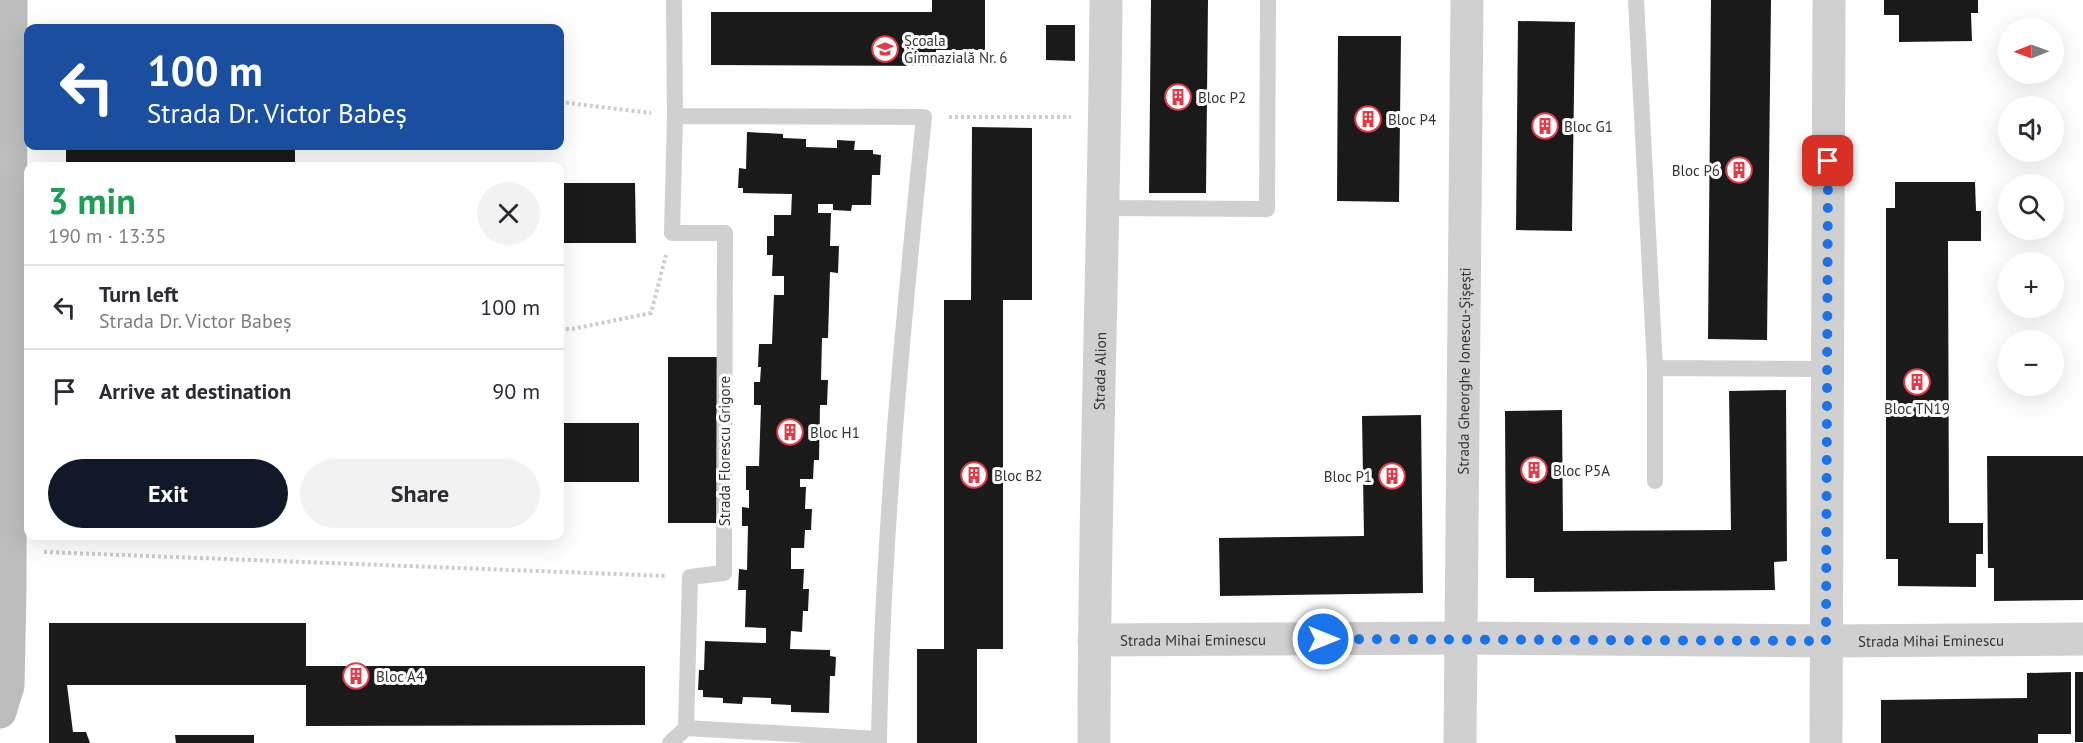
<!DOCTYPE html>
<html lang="en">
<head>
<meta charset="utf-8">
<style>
	body { margin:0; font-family:"PT Sans",sans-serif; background:#f2f2f3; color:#2b2b33; height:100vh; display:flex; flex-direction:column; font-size:22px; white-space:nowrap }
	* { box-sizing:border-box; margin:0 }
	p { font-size:20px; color:#7c7c81 }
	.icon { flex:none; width:33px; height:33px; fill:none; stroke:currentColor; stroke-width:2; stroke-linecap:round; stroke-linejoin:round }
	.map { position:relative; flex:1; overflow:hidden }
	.side { position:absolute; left:24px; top:162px; width:540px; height:378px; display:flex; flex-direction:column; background:#fff; border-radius:12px; box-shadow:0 6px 24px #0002 }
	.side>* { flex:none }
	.guide { position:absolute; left:24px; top:24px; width:540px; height:126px; border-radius:12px; box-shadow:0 6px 24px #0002; background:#1a4fa0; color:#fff; overflow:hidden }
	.needle { width:39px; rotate:269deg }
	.fabs { position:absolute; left:1998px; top:18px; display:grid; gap:12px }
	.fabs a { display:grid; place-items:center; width:66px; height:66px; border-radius:50%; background:#fff; box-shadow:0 6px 24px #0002; font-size:30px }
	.pin { position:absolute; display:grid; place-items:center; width:51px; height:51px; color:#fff; margin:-26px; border-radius:12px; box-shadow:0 3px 9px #0006 }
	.me { position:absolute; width:66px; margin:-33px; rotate:90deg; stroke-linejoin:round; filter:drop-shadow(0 0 4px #0008) }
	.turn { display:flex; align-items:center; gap:21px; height:126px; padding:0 24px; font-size:27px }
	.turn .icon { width:78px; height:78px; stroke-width:2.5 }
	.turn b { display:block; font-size:42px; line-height:51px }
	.round { display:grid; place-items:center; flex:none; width:63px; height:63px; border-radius:32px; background:#f2f2f3 }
	.headline { display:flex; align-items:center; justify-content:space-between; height:102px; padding:0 24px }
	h1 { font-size:36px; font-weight:800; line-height:45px; color:#1e9e55 }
	.action { display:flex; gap:12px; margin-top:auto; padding:12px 24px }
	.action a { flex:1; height:69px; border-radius:36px; background:#111827; color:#fff; font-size:24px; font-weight:800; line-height:69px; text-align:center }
	.action a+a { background:#f2f2f3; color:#2b2b33 }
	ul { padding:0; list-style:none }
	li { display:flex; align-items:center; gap:18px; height:84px; padding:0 24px; border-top:2px solid #e1e1e2 }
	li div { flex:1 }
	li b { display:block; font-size:22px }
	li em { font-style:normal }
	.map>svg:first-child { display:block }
	.building { fill:#1a1a1a }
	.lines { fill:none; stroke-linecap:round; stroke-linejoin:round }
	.path { stroke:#cdcdcd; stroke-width:4; stroke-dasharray:3 3; stroke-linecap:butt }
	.lane { stroke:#d0d0d0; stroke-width:16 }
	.street { stroke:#d0d0d0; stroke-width:33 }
	.secondary { stroke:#bdbdbd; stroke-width:33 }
	.route { stroke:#1a73e8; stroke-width:10; stroke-dasharray:0 18 }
	.labels { text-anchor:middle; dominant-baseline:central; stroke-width:6; stroke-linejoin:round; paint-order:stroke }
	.poi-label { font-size:15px; fill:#333; stroke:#fff; text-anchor:start }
	.street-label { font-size:15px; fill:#333; stroke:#fff }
</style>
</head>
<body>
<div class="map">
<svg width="2083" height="743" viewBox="0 0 2083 743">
	<rect width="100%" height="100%" fill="#fff"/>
	<path class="building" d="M932 0H985V50H936V66L711 65V12H932Z
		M1151 0H1208L1206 193H1149Z
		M1711 0H1771L1767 340 1708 339Z
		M1884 0H1978V13H1971L1972 41 1899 42V15H1884Z
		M1518 21 1575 22 1572 231 1516 230Z
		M1046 25H1075V61L1046 60Z
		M1338 36H1401L1399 202 1337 201Z
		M972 127 1032 128V300H1003V649H977V743H917V649H944V300H971Z
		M747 132 783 134V138L806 139V147L837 148V140L855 141 854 150H873V154L881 155 880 175H872L871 205H852L851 211 833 210V204H818V213H831L830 246H839L838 273 830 272 828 338H822L821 380H828L827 405H820L819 460H814L813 479H800V487H806L805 509H812L811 530H805L804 548H791V569H804L803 589H809L808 611H803L802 632 791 631 790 649 830 650V656L836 657 835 676H830L829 713 791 712V705L771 704V698L743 697 742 704 723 703V698L703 697V690H698L699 670H704L705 641 766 643V628L745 627 746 590H738L739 569 747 570 748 526H742V507L749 508V490H746V466H759L761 405H754V382H760L761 367H758L759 344H772L774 295H784V276H772L773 255H767V236H774V215H791L792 194 743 193V188H738L739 168 746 169Z
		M66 146H295V166H66Z
		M1895 182H1975L1976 211H1981V241H1948L1949 523H1983V554H1976V587L1898 586V559H1886V208H1895Z
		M560 183H635L636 243H560Z
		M668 357H720L721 523H668Z
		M1786 390 1787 561 1774 562 1775 590 1534 592V578H1506L1505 411 1562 410 1563 531 1731 530 1729 391Z
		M1421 415 1423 593 1220 596 1219 538 1364 536 1362 416Z
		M560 423H639V482H560Z
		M1987 456H2083V600L1994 601V568H1988Z
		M49 623H306V666H645V725L306 726V685H67L73 732H86L90 743H49Z
		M2071 672V734H2038V743H1881V700L2027 698V673Z
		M2075 672H2083V742H2075Z
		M175 735H254V743H176Z"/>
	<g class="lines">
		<path class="path" d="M560 102 651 113
			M949 117H1071
			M560 329H572L651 313 666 255
			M44 552 666 576"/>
		<path class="lane" d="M674 0 675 116 672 233H725L724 573 690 577 686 728 879 739V743
			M1636 0 1655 368V481
			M675 116 924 117C903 323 883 531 879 739
			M1104 208 1267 209 1268 0
			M1655 368 1827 369
			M670 743 686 728"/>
		<g class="street">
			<path id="s1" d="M1094 640 1461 638 1826 641 2083 639"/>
			<path id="s2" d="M1094 743C1094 495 1104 248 1106 0"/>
			<path id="s3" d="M1460 743 1467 0"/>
			<path d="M1826 743 1829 0"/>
		</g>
		<path class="secondary" d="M0 712 8 686 10 589 11 0"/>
	</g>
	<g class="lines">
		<path class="route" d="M1323 639 1826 641 1828 161"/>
	</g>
	<defs>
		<g id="school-ring" transform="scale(1.35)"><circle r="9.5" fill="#fff" stroke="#e63946" stroke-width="1.5"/><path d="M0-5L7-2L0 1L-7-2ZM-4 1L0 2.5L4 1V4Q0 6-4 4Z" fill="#e63946"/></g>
		<g id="building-ring" transform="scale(1.35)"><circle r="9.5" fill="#fff" stroke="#e63946" stroke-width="1.5"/><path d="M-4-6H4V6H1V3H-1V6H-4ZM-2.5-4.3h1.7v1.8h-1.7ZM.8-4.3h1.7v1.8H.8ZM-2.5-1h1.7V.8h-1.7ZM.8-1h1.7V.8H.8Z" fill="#e63946"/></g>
	</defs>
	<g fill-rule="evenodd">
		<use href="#school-ring" x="885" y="49"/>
		<use href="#building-ring" x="1178" y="97"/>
		<use href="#building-ring" x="1368" y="119"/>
		<use href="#building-ring" x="1545" y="126"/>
		<use href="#building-ring" x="1739" y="170"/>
		<use href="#building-ring" x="1917" y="382"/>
		<use href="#building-ring" x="790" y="432"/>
		<use href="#building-ring" x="1534" y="470"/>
		<use href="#building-ring" x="974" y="475"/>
		<use href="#building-ring" x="1392" y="476"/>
		<use href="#building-ring" x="356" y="676"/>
	</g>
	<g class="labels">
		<g class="poi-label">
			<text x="904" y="40">Școala<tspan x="904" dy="17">Gimnazială Nr. 6</tspan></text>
			<text x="1198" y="97">Bloc P2</text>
			<text x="1388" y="119">Bloc P4</text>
			<text x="1564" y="126">Bloc G1</text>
			<text x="1720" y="170" text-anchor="end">Bloc P6</text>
			<text x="1917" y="408" text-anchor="middle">Bloc TN19</text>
			<text x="810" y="432">Bloc H1</text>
			<text x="1553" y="470">Bloc P5A</text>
			<text x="994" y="475">Bloc B2</text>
			<text x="1372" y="476" text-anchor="end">Bloc P1</text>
			<text x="376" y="676">Bloc A4</text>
		</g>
		<g class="street-label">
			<text stroke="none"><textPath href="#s3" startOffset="372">Strada Gheorghe Ionescu-Șișești</textPath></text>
			<text stroke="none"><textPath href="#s2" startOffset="372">Strada Alion</textPath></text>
			<text transform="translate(724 451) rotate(-90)">Strada Florescu Grigore</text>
			<text stroke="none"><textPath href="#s1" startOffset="99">Strada Mihai Eminescu</textPath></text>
			<text stroke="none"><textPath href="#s1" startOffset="837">Strada Mihai Eminescu</textPath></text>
		</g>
	</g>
</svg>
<div class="fabs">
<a><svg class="needle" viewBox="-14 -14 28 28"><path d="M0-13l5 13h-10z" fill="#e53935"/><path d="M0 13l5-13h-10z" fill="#7c7c81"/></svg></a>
<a><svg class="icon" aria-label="sound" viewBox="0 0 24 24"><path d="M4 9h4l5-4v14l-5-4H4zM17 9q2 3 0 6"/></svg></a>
<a><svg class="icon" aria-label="search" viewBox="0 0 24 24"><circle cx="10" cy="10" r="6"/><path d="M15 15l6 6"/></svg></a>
<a>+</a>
<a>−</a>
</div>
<div class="pin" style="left:1828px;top:161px;background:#d93025"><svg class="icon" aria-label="arrive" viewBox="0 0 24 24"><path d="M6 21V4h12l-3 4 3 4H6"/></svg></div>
<svg class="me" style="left:1323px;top:639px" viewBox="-20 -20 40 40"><circle r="17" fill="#1a73e8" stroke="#fff" stroke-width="3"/><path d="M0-11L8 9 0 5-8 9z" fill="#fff"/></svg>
<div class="guide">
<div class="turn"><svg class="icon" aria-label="left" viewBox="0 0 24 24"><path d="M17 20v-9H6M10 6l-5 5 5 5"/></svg><div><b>100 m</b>Strada Dr. Victor Babeș</div></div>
</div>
<section class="side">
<div class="headline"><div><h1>3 min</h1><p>190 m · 13:35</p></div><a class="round"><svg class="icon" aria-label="close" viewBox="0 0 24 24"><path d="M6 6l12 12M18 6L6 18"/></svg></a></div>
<ul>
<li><svg class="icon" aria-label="left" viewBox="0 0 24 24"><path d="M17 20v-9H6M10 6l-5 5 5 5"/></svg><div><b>Turn left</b><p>Strada Dr. Victor Babeș</p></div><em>100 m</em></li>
<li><svg class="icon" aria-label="arrive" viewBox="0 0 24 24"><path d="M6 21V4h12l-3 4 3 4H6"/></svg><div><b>Arrive at destination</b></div><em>90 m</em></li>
</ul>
<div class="action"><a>Exit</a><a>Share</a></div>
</section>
</div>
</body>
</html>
